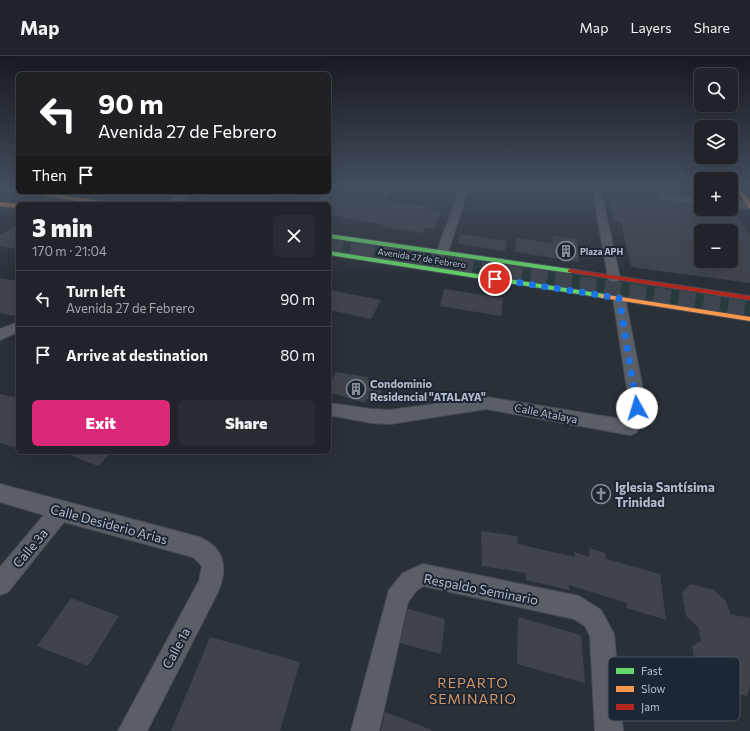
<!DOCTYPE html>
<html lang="en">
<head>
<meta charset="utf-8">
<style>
	body { margin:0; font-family:Commissioner,sans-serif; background:#282c32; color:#f1f3f6; height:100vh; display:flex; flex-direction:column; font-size:15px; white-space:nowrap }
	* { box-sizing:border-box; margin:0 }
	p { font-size:13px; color:#a2a4a8 }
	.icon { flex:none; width:22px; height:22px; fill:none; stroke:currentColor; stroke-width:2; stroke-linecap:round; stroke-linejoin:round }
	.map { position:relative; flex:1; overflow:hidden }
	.details { position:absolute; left:16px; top:146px; width:315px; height:252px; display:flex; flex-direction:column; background:#20242a; border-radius:6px; box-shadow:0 4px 16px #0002,0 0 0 1px #3d4147 }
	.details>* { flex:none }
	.banner { position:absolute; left:16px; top:16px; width:315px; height:122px; border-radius:6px; box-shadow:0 4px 16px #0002,0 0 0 1px #3d4147; background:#202124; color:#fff; overflow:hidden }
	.buttons { position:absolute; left:694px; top:12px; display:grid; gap:8px }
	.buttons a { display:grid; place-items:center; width:44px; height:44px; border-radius:6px; background:#20242a; box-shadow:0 4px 16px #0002,0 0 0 1px #3d4147; font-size:20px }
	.pin { position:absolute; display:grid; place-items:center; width:34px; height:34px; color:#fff; margin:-17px; border:2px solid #fff; border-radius:50%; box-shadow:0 1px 4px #0007 }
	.me { position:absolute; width:44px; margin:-22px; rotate:354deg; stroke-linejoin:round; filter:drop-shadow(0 0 3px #0008) }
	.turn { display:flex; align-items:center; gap:14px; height:84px; padding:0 16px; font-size:18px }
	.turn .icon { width:52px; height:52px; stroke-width:2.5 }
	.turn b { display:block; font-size:28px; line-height:34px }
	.then { display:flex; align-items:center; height:38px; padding:0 16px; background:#0003; gap:8px; font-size:15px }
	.round { display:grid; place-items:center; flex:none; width:42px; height:42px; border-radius:6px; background:#282c32 }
	.overview { display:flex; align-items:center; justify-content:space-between; height:68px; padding:0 16px }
	h1 { font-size:24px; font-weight:800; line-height:30px }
	.action { display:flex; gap:8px; margin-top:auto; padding:8px 16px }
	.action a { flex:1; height:46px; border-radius:6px; background:#db2777; color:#fff; font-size:16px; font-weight:800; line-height:46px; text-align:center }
	.action a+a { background:#282c32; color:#f1f3f6 }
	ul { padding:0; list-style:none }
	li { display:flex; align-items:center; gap:12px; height:56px; padding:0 16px; border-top:1px solid #3d4147 }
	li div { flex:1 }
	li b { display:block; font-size:15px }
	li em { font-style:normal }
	header { display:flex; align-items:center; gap:24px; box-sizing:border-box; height:56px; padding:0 20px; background:#20242a; border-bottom:1px solid #3d4147 }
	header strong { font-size:19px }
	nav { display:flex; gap:22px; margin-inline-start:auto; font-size:14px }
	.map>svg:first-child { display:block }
	.green { fill:#273a3e }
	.building { fill:#3f444c; fill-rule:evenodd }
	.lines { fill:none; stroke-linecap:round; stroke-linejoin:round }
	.highway-tunnel-far1 { stroke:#3f454e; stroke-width:14; stroke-dasharray:14 7; stroke-linecap:butt }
	.highway-tunnel { stroke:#3f454e; stroke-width:17; stroke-dasharray:17 8; stroke-linecap:butt }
	.street-casing { stroke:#484c55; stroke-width:2 }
	.fast-casing { stroke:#484c55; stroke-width:2 }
	.slow-casing { stroke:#484c55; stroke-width:2 }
	.jam-casing { stroke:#484c55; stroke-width:2 }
	.street { fill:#5a5e66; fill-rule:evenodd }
	.fast { fill:#63d668; fill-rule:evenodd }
	.slow { fill:#ff974d; fill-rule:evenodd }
	.jam { fill:#b3261e; fill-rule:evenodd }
	.route { stroke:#1a73e8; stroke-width:7; stroke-dasharray:0 12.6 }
	.labels { text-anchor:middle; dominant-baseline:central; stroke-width:4; stroke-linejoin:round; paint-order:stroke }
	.far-poi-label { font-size:9px; font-weight:bold; fill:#b4bcc9; stroke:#1d2633; text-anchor:start }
	.far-street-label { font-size:9px; fill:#b4bcc9; stroke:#1d2633 }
	.poi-label { font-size:11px; font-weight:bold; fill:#b4bcc9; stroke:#1d2633; text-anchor:start }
	.street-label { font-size:11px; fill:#b4bcc9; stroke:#1d2633 }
	.near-poi-label { font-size:13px; font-weight:bold; fill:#b4bcc9; stroke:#1d2633; text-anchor:start }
	.near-street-label { font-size:13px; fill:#b4bcc9; stroke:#1d2633 }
	.near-neighbourhood-label { font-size:14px; letter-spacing:1px; fill:#d59563; stroke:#1d2633 }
	.key { fill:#1d2633; stroke:#4a5360; stroke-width:1 }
	.key-label { font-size:11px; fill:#b4bcc9 }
</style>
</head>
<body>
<header>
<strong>Map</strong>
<nav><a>Map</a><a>Layers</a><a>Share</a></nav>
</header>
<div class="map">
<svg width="750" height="675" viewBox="0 0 750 675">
	<rect width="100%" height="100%" fill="#2a3038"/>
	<path class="green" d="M0 134 98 148H18L0 146Z
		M329 182 750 244V260L329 196Z"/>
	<path class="building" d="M339 130H365L393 133 385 145 430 151 429 154 441 156 434 173 425 172 422 177 380 170 381 168 329 159V147H326Z
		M614 130H650L655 144 701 149V153L733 154 750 181V227L631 211 621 166 614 165 607 135 616 136ZM701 175H731V205H701Z
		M213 136H275L262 148H196Z
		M296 136H321L314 145 295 142Z
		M18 168V193L0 190V179Z
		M460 178 507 185 505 195 458 188Z
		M553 180 577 183 579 206 515 196 516 182 553 187Z
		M0 222 18 225V256L13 260 0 257Z
		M444 233 503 242 501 260 440 250Z
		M329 234 381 244 371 263 329 254Z
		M336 316 368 321 367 324 384 326 378 345 366 343 365 347 329 336V330Z
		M0 338 18 342V392L0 387Z
		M62 396H111L98 410Z
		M481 475 517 480 518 488 575 501V496L589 501V492L605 497 606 503 660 518 666 564 627 552V547L569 529V534L526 524V517L482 510Z
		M690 528 714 534 726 545 730 558 750 562V630L747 640 712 631 696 614 692 590 701 585 698 571 686 560 682 537Z
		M71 542 119 560 88 610 37 590Z
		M408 553 445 563 441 598 400 587Z
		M518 561 581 579 585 627 517 608Z
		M210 581 300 606 280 675H171Z
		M385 656 432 674 431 675H381Z"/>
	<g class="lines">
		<path class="highway-tunnel-far1" d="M0 137 76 148
			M329 191 364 196"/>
		<path class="highway-tunnel" d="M357 195 750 254"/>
		<g class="street-casing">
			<path id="street" d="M461 130H469L448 197 442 200 438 199 436 197Z
				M592 130H600L620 222 618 225H610L608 222Z
				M329 134 333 136 323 148H313L323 136H329Z
				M182 136H193L178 148H167Z
				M663 138 701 142V148L660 143 658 141Z
				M731 145 750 147V153L731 151Z
				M619 238 625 242 644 339 645 365 636 377 630 379 486 353 390 368 371 367 329 359V347L371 353 390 354 486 341 627 364 628 363V339L613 242Z
				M18 266V276L0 284V273Z
				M0 428 199 481C225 492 228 512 218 536L147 675H118L199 525 202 510 193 501 64 466 8 536 0 539V511L44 459 0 446Z
				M423 508 579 540 601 554 614 578 623 675H595L590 580 585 570 574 563 423 530 416 535 408 546 379 675H351L389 534 403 517Z"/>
		</g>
		<g class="fast-casing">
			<path id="fast" d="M0 130H5L13 134 8 135Z
				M329 178 570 213 573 215 570 217 329 182Z
				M329 195 604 238 608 240 604 242 329 199Z"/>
		</g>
		<g class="slow-casing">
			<path id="slow" d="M734 130H738L750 146V152L748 151Z
				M22 136H36L108 146 111 148H97Z
				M0 146 18 148V152L0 150Z
				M601 238 750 261V265L604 242H601Z"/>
		</g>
		<g class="jam-casing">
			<path id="jam" d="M570 213 750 240V244L568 216V214Z"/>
		</g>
		<use href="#street" class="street"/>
		<use href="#fast" class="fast"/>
		<use href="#slow" class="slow"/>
		<use href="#jam" class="jam"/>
	</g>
	<linearGradient id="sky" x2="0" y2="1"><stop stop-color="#171a1f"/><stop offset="0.58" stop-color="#444e5e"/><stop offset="1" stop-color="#444e5e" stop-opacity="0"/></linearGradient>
	<rect width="750" height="224" fill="url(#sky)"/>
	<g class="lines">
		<path class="route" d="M495 223 619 242 637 352"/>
	</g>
	<defs>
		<g id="building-ring" transform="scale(1)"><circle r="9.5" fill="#1d2633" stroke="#848b96" stroke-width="1.5"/><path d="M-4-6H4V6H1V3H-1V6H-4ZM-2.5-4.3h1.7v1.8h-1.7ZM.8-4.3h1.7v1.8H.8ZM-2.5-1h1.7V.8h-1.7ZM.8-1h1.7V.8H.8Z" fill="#848b96"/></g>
		<g id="church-ring" transform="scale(1)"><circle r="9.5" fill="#1d2633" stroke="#848b96" stroke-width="1.5"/><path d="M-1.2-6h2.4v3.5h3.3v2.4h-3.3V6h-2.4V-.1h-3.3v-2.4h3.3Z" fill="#848b96"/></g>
	</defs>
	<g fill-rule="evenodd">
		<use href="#building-ring" x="566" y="195"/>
		<use href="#building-ring" x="356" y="333"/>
		<use href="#church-ring" x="601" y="438"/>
	</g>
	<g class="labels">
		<g class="far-poi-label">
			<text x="580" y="195">Plaza APH</text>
		</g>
		<g class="far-street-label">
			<text transform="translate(422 202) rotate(9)">Avenida 27 de Febrero</text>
		</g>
		<g class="poi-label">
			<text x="370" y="327">Condominio<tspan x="370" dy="13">Residencial "ATALAYA"</tspan></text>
		</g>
		<g class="street-label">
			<text transform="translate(546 357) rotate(11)">Calle Atalaya</text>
		</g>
		<g class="near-poi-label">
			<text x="615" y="431">Iglesia Santísima<tspan x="615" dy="15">Trinidad</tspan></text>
		</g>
		<g class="near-street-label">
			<text transform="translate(109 468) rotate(15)">Calle Desiderio Arias</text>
			<text transform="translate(30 492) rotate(-50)">Calle 3a</text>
			<text transform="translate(481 533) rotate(11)">Respaldo Seminario</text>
			<text transform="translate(176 592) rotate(-62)">Calle 1a</text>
		</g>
		<g class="near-neighbourhood-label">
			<text x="473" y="626">REPARTO<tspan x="473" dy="16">SEMINARIO</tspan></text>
		</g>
	</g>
	<rect x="608" y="601" width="132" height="64" rx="6" class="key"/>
	<rect x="616" y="612" width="18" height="6" fill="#63d668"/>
	<rect x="616" y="630" width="18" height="6" fill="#ff974d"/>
	<rect x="616" y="648" width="18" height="6" fill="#b3261e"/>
	<g class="key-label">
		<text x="641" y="619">Fast</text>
		<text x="641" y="637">Slow</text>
		<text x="641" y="655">Jam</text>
	</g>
</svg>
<div class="buttons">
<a><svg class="icon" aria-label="search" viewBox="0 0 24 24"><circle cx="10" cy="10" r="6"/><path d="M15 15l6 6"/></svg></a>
<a><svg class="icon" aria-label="layers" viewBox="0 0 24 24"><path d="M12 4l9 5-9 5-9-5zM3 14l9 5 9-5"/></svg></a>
<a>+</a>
<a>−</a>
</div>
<div class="pin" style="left:495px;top:223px;background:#d93025"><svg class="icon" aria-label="arrive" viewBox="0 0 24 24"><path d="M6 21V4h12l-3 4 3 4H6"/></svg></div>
<svg class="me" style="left:637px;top:352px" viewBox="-20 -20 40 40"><circle r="19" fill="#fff"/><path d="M0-13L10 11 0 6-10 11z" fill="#1a73e8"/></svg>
<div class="banner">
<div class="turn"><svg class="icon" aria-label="left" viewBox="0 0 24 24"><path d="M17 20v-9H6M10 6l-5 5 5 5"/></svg><div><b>90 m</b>Avenida 27 de Febrero</div></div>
<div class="then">Then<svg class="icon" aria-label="arrive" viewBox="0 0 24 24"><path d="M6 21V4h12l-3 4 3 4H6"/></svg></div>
</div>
<section class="details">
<div class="overview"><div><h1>3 min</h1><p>170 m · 21:04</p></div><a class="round"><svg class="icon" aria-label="close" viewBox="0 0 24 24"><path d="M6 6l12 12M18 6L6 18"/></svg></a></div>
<ul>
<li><svg class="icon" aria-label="left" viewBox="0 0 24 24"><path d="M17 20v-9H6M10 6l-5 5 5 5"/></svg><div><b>Turn left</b><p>Avenida 27 de Febrero</p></div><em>90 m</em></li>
<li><svg class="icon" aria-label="arrive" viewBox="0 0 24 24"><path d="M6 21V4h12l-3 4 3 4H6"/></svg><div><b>Arrive at destination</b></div><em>80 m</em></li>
</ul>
<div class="action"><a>Exit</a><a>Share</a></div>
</section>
</div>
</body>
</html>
